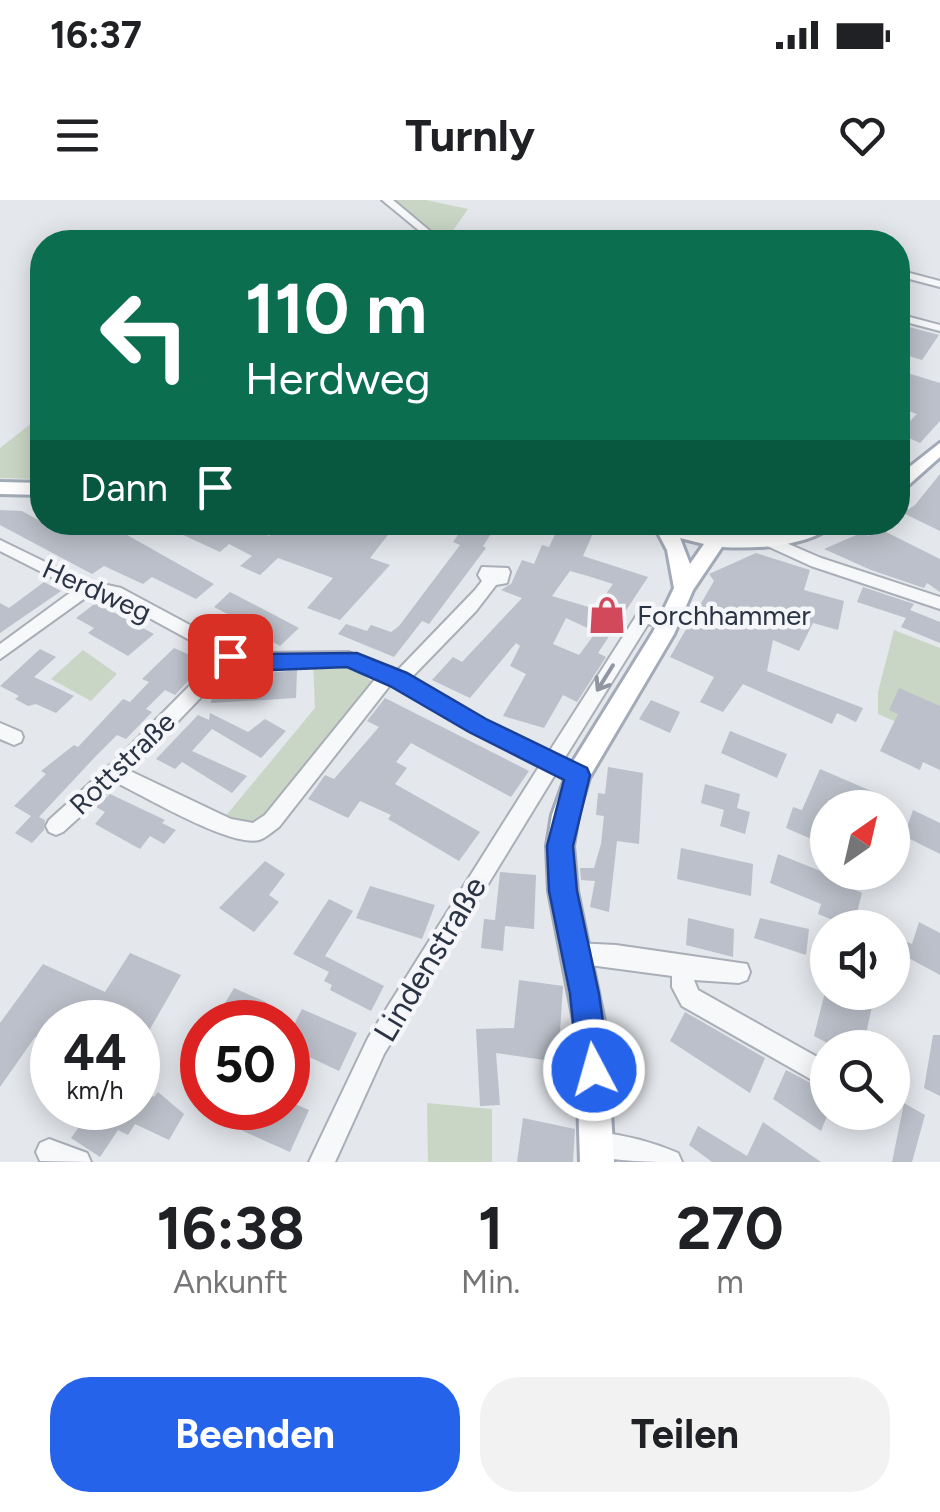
<!DOCTYPE html>
<html lang="de">
<head>
<meta charset="utf-8">
<style>
	body { margin:0; font-family:Figtree,sans-serif; background:#f2f2f2; color:#202124; height:100vh; display:flex; flex-direction:column; font-size:38px; white-space:nowrap }
	* { box-sizing:border-box; margin:0 }
	p { font-size:32px; color:#757577 }
	.icon { flex:none; width:55px; height:55px; fill:none; stroke:currentColor; stroke-width:2; stroke-linecap:round; stroke-linejoin:round }
	.map { position:relative; height:962px; overflow:hidden }
	.drawer { display:flex; flex-direction:column; background:#fff; flex:1 }
	.drawer>* { flex:none }
	.top-card { position:absolute; left:30px; top:30px; width:880px; height:305px; border-radius:40px; box-shadow:0 5px 25px #0003; background:#0b6e4f; color:#fff; overflow:hidden }
	.needle { width:65px; rotate:34deg }
	.fabs { position:absolute; left:810px; top:590px; display:grid; gap:20px }
	.fabs a { display:grid; place-items:center; width:100px; height:100px; border-radius:50%; background:#fff; box-shadow:0 5px 25px #0003; font-size:50px }
	.speed { position:absolute; left:30px; top:800px; display:flex; gap:20px; font-size:50px; font-weight:700; text-align:center }
	.speed>* { display:grid; place-content:center; width:130px; height:130px; border-radius:50%; background:#fff; box-shadow:0 5px 25px #0003; line-height:1 }
	.speed small { font-size:25px; font-weight:400 }
	.speed .limit { border:15px solid #d22; background:#fff; color:#111 }
	.pin { position:absolute; display:grid; place-items:center; width:85px; height:85px; color:#fff; margin:-42px; border-radius:20px; box-shadow:0 5px 15px #0006 }
	.me { position:absolute; width:110px; margin:-55px; rotate:354deg; stroke-linejoin:round; filter:drop-shadow(0 0 8px #0008) }
	.turn { display:flex; align-items:center; gap:35px; height:210px; padding:0 50px; font-size:45px }
	.turn .icon { width:130px; height:130px; stroke-width:2.5 }
	.turn b { display:block; font-size:70px; line-height:85px }
	.then { display:flex; align-items:center; height:95px; padding:0 50px; background:#0003; gap:20px; font-size:38px }
	.eta { display:flex; justify-content:space-evenly; align-items:center; height:170px; text-align:center }
	.eta b { font-size:60px; font-weight:700; line-height:70px }
	.primary-button { display:flex; gap:20px; margin-top:auto; padding:20px 50px }
	.primary-button a { flex:1; height:115px; border-radius:40px; background:#2563eb; color:#fff; font-size:40px; font-weight:700; line-height:115px; text-align:center }
	.primary-button a+a { background:#f2f2f2; color:#202124 }
	.status { display:flex; justify-content:space-between; align-items:center; height:70px; padding:0 50px; background:#fff; direction:ltr }
	.status svg { height:28px; fill:currentColor }
	header { display:flex; justify-content:space-between; align-items:center; height:130px; padding:0 50px; background:#fff; font-size:45px; font-weight:700 }
	.map>svg:first-child { display:block }
	.green { fill:#c9d6c5 }
	.building { fill:#bbc0ca; fill-rule:evenodd }
	.lines { fill:none; stroke-linecap:round; stroke-linejoin:round }
	.minor-casing { stroke:#a9aeb7; stroke-width:4 }
	.major-casing { stroke:#a3abb8; stroke-width:6 }
	.minor { fill:#f7f8fa; fill-rule:evenodd }
	.major { fill:#fff; fill-rule:evenodd }
	.oneway { stroke:#9196a0 }
	.route { fill:#2563eb; stroke:#184099; stroke-width:2.5 }
	.labels { text-anchor:middle; dominant-baseline:central; stroke-width:9; stroke-linejoin:round; paint-order:stroke }
	.street-label { font-size:28px; fill:#2b3445; stroke:#f4f6f9 }
	.poi-label { font-size:28px; fill:#2b3445; stroke:#f4f6f9; text-anchor:start }
	.near-street-label { font-size:32px; fill:#2b3445; stroke:#f4f6f9 }
</style>
</head>
<body>
<div class="status"><b>16:37</b><svg viewBox="0 0 49 12"><path d="M0 12V9h3v3zM5 12V6h3v6zM10 12V3h3v9zM15 12V0h3v12zM26 1h20v11H26zM47 4h2v5h-2z"/></svg></div>
<header><svg class="icon" aria-label="menu" viewBox="0 0 24 24"><path d="M4 6h16M4 12h16M4 18h16"/></svg>Turnly<svg class="icon" aria-label="heart" viewBox="0 0 24 24"><path d="M12 20l-8-8c-3-5 5-10 8-4 3-6 11-1 8 4z"/></svg></header>
<div class="map">
<svg width="940" height="962" viewBox="0 0 940 962">
	<rect width="100%" height="100%" fill="#e4e7ec"/>
	<path class="green" d="M394 0H426L468 9 445 42Z
		M42 215V279L0 278V248Z
		M894 430 940 448V541L878 514V492Z
		M83 450 117 474 91 501 51 479Z
		M313 462 346 463 378 486 259 625 224 618 315 508Z
		M427 903 492 909V962H428Z"/>
	<path class="building" d="M898 124 939 135 922 160 902 154 908 146 898 143Z
		M904 172 940 183V221L920 243 898 233 917 214 898 207V181Z
		M940 274V331L903 313 915 305Z
		M0 310 22 311 42 322H132L120 331 214 384 196 399 152 377 143 384 104 366 92 374 0 325Z
		M155 322 207 326 215 322 232 330 241 323 269 336 282 322H398L370 358 390 365 340 420 307 408 333 378 278 358 260 375 240 366 252 356 229 344 220 352Z
		M467 322H499L483 346 486 348 429 424 422 421 394 457 338 434 346 424 367 431 371 425 391 432 399 426 460 345 453 342Z
		M561 322H598L583 356 648 377 598 453 606 457 577 502 563 495 544 528 503 516 526 474 510 466 520 446 516 443 470 498 432 480 453 457 462 462 522 398 501 390 511 384 522 360 534 364 542 345 549 347ZM570 371 588 376 613 384 595 409 552 396ZM566 418 596 432 579 455 553 444Z
		M876 327 940 359V392L927 383 924 388 871 370 824 349 861 333 869 336Z
		M756 353 810 370 804 390 844 401 838 430 813 423 799 451 773 440 767 471 863 508 856 522 837 513 832 524 743 484 723 512 700 502 714 477 670 457 714 381 709 374Z
		M44 382 61 391 0 433V403L9 408Z
		M863 387 914 404 910 410 940 422V443L901 427 906 418 857 402Z
		M230 392 261 408 299 428 280 446 249 428 233 443 214 433 233 417 214 407Z
		M97 402 115 413 154 434 128 456 88 433 94 428 76 418Z
		M174 448 206 462 175 495 165 490 146 509 152 512 126 539 117 535 95 557 39 617 45 620 44 630 32 643 15 633 31 616 14 606 46 574 41 571 74 545 78 547 123 499 130 502 149 482 142 479Z
		M40 449 56 457 34 477 74 496 56 513 36 504 28 506 15 499 19 496 0 486Z
		M297 470 296 498 211 503 213 490 226 477Z
		M899 488 940 506V570L923 562 920 570 880 551 898 514 889 510Z
		M385 498 529 571 511 597 411 543 396 562 407 568 395 584 480 632 459 661 388 619 391 615 360 601 348 618 308 599 325 575 334 579 379 527 367 521Z
		M651 500 680 512 670 533 639 519Z
		M210 513 248 532 265 519 286 531 261 558 212 529 192 551 247 576 232 593 182 562 175 569 156 559 198 515 209 520Z
		M730 531 787 554 777 578 721 553Z
		M608 567 643 573 639 644 617 641 609 712 590 707 595 681 581 680 580 668H594L601 644 604 616 596 615 598 593 605 594Z
		M820 569 876 593 879 607 844 608 828 600V623L821 643 786 628 793 607 802 610Z
		M705 584 740 594 737 608 750 612 745 634 720 626 724 610 701 603Z
		M110 594 165 620 162 623 176 630 164 644 150 636 140 649 95 624 105 612 96 607Z
		M913 610 940 623V654L904 636Z
		M681 648 753 664 751 696 677 679Z
		M778 654 823 672H848L844 685 862 693 853 728 818 714 821 704 770 683Z
		M265 661 285 674 269 695 279 702 254 732 219 708Z
		M500 672 536 675 534 729 505 726 503 751 481 748 484 719 495 720Z
		M370 686 435 705 422 739 356 718Z
		M329 699 353 711 325 756 384 786 371 811 330 790 332 785 324 781 329 772 293 754Z
		M688 718 734 729 733 757 686 745Z
		M760 718 809 729 806 755 754 738Z
		M919 722 940 733V775L892 749V736L912 744Z
		M130 753 181 775 138 850V822H52V845L35 837 0 887V823L43 764 105 792Z
		M519 780 563 786 558 862 496 853 500 905 480 906 476 829 514 828Z
		M234 788 266 802 255 822H214Z
		M825 792H875L863 848H837L814 836Z
		M302 809 357 833 339 871 288 847V836Z
		M685 812 765 858 750 893 670 841Z
		M933 835H940V896L924 888Z
		M786 870 828 892V914L821 931 773 899Z
		M138 889 154 897 158 892 184 914 169 940 135 924 128 935 118 930 100 957 71 938 93 908H138Z
		M288 901 309 910 290 952 234 927 241 908H288Z
		M904 903 925 915 912 962H892Z
		M523 918 575 929 573 962H517Z
		M763 922 821 962H712L689 945 698 926 747 956Z"/>
	<g class="lines">
		<g class="minor-casing">
			<path id="minor" d="M382 0H393L443 42H433Z
				M898 70 940 81V87L898 76Z
				M898 114 940 125V131L898 120Z
				M770 336 821 358 940 397V409L811 366 765 345 762 341Z
				M0 340 80 379 121 388 242 453 349 452 396 472 475 390 482 381 478 375 482 367 508 368 510 372 507 383 496 385 476 411 411 478 483 520 549 552 638 413C649 410 671 415 677 423L669 429 648 424 564 559 585 569 588 575 585 581 578 583 556 573 384 854 335 962H309L368 838 540 565 471 530 391 484 279 627C273 631 266 638 259 640 230 647 146 597 117 583L63 632 56 635 49 632 46 626 49 620 120 556 219 456 111 397 92 393 0 459V444L75 389 0 351ZM233 464 240 467 347 466 376 478 265 615 253 623 231 619 130 571Z
				M0 523 21 532 23 537 21 542 14 545 0 539Z
				M575 743 616 745 747 764 750 772 747 780 739 783 694 780 698 790 828 863V889L682 806 672 787V776L567 762 564 754 567 746Z
				M597 932C625 935 652 942 678 953L682 962C652 962 616 962 588 954L584 945 588 936Z
				M49 939 87 953 91 962 40 961 36 952 40 943Z"/>
		</g>
		<g class="major-casing">
			<path id="major" d="M940 243V257L904 289 898 291V276Z
				M0 282 42 283V295L0 294Z
				M643 322C677 322 709 336 744 335 776 334 805 322 837 322 810 347 757 349 722 347L693 390 674 434 589 578 578 615 573 646 577 691 606 831 614 962H580L576 831 549 691 547 646 552 615 569 568 653 432 674 388 667 350 657 331ZM680 338 704 344 690 364Z"/>
		</g>
		<use href="#minor" class="minor"/>
		<use href="#major" class="major"/>
	</g>
	<defs><path id="oneway-shaft" d="M-6 0H5M1.5-3L5.5 0L1.5 3" fill="none" stroke-width="1.6" stroke-linecap="round" stroke-linejoin="round" transform="scale(2.5)"/></defs>
	<use class="oneway" href="#oneway-shaft" transform="translate(605 478) rotate(122)"/>
	<path class="route" d="M230 448 250 454 357 453 407 473 486 519 587 568 590 575 573 646 577 691 599 794 610 870 605 881 594 886 583 881 578 870 570 794 549 691 547 646 564 580 469 532 390 486 347 467 250 471 222 462 219 456Z"/>
	<defs>
		<g id="shop-bare" transform="scale(3)"><path d="M-5-2.5h2.3a2.7 3.5 0 0 1 5.4 0H5L5.5 6h-11ZM-1.5-2.5h3a1.5 2.3 0 0 0-3 0Z" fill="#d1495b" stroke="#f4f6f9" stroke-width="2.5" paint-order="stroke"/></g>
	</defs>
	<g fill-rule="evenodd">
		<use href="#shop-bare" x="607" y="415"/>
	</g>
	<g class="labels">
		<g class="street-label">
			<text transform="translate(97 390) rotate(24)">Herdweg</text>
			<text transform="translate(122 563) rotate(-44)">Rottstraße</text>
		</g>
		<g class="poi-label">
			<text x="637" y="415">Forchhammer</text>
		</g>
		<g class="near-street-label">
			<text transform="translate(430 759) rotate(-59)">Lindenstraße</text>
		</g>
	</g>
</svg>
<div class="fabs">
<a><svg class="needle" viewBox="-14 -14 28 28"><path d="M0-13l5 13h-10z" fill="#e53935"/><path d="M0 13l5-13h-10z" fill="#757577"/></svg></a>
<a><svg class="icon" aria-label="sound" viewBox="0 0 24 24"><path d="M4 9h4l5-4v14l-5-4H4zM17 9q2 3 0 6"/></svg></a>
<a><svg class="icon" aria-label="search" viewBox="0 0 24 24"><circle cx="10" cy="10" r="6"/><path d="M15 15l6 6"/></svg></a>
</div>
<div class="speed"><div>44<small>km/h</small></div><div class="limit">50</div></div>
<div class="pin" style="left:230px;top:456px;background:#d93025"><svg class="icon" aria-label="arrive" viewBox="0 0 24 24"><path d="M6 21V4h12l-3 4 3 4H6"/></svg></div>
<svg class="me" style="left:594px;top:870px" viewBox="-20 -20 40 40"><circle r="17" fill="#2563eb" stroke="#fff" stroke-width="3"/><path d="M0-11L8 9 0 5-8 9z" fill="#fff"/></svg>
<div class="top-card">
<div class="turn"><svg class="icon" aria-label="left" viewBox="0 0 24 24"><path d="M17 20v-9H6M10 6l-5 5 5 5"/></svg><div><b>110 m</b>Herdweg</div></div>
<div class="then">Dann<svg class="icon" aria-label="arrive" viewBox="0 0 24 24"><path d="M6 21V4h12l-3 4 3 4H6"/></svg></div>
</div>
</div>
<section class="drawer">
<div class="eta">
<div><b>16:38</b><p>Ankunft</p></div>
<div><b>1</b><p>Min.</p></div>
<div><b>270</b><p>m</p></div>
</div>
<div class="primary-button"><a>Beenden</a><a>Teilen</a></div>
</section>
</body>
</html>
